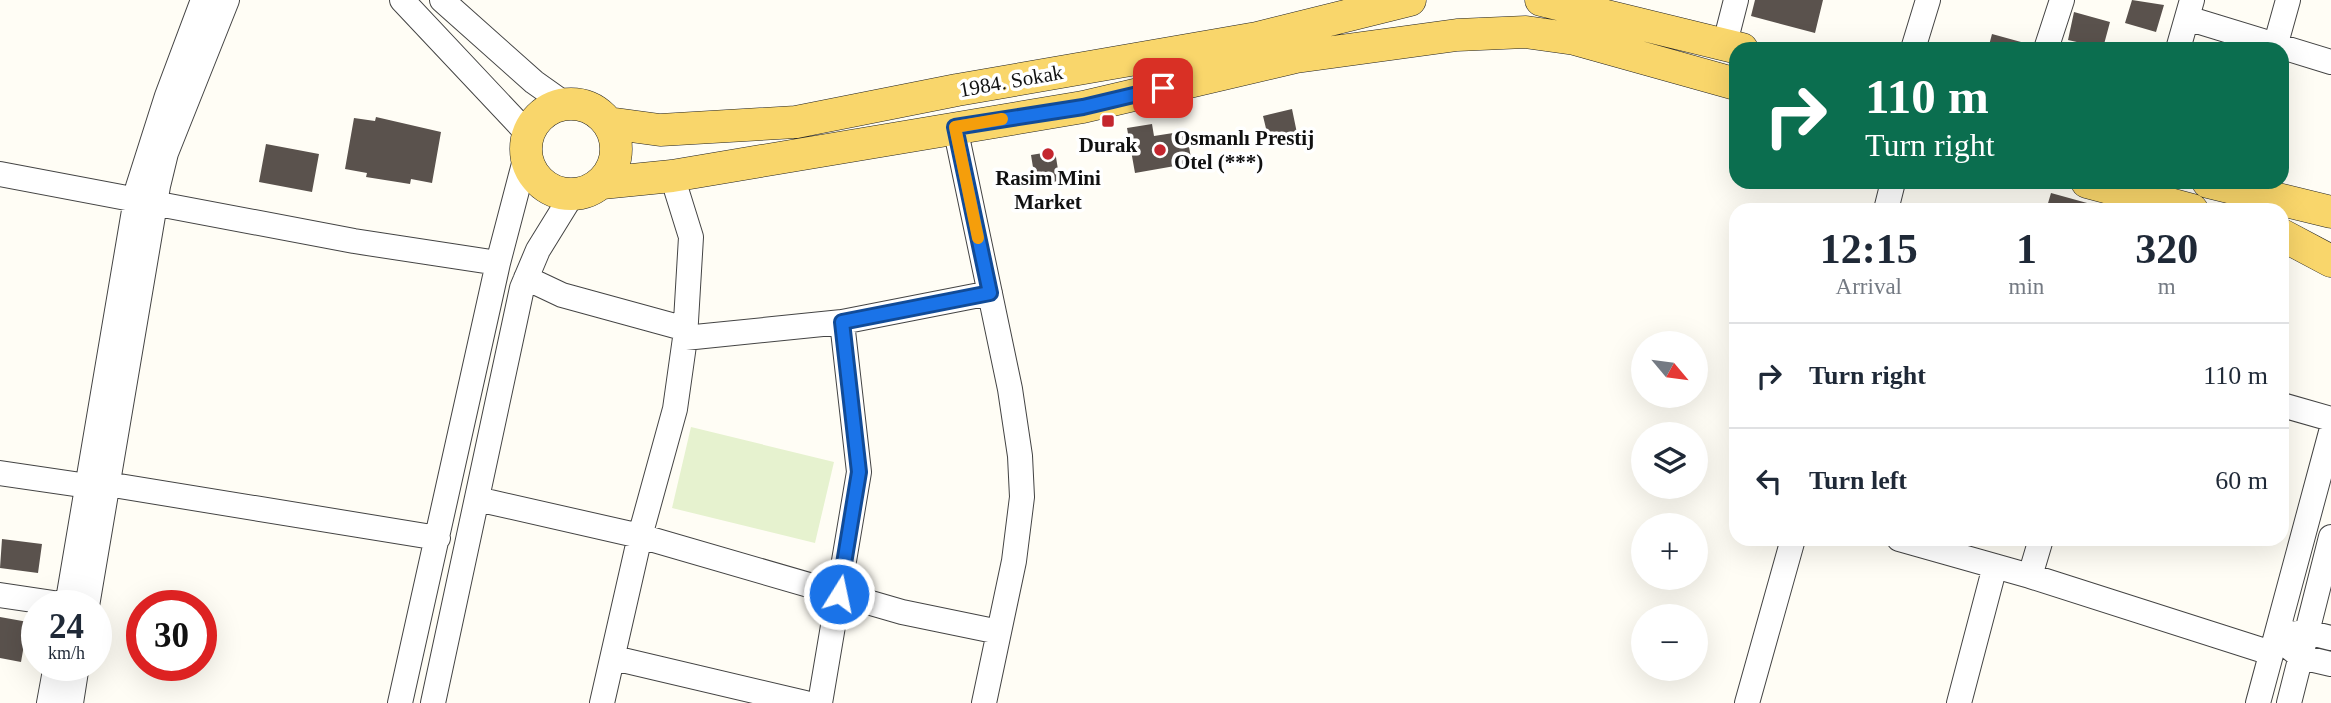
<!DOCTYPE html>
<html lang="en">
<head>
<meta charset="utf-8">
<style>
	body { margin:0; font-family:"Times New Roman",serif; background:#f6f6f7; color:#1f2937; height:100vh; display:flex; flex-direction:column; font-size:26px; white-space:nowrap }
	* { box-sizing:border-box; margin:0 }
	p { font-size:23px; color:#747a83 }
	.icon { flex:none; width:38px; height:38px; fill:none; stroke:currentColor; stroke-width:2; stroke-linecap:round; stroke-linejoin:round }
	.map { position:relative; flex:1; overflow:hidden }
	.side { position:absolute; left:1729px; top:203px; width:560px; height:343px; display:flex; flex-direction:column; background:#fff; border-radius:21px; box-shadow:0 7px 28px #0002 }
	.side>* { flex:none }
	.banner { position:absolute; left:1729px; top:42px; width:560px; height:147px; border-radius:21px; box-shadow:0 7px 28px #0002; background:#0b6e4f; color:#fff; overflow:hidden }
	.needle { width:46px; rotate:119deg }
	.buttons { position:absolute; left:1631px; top:331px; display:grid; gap:14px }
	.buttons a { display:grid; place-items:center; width:77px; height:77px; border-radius:50%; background:#fff; box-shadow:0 7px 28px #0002; font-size:35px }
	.speed { position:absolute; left:21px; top:590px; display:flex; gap:14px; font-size:35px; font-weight:700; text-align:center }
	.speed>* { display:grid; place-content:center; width:91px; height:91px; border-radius:50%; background:#fff; box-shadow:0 7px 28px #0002; line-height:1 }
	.speed small { font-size:18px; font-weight:400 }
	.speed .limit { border:10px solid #d22; background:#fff; color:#111 }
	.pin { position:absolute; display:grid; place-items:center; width:60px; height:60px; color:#fff; margin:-30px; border-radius:14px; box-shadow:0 4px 10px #0006 }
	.me { position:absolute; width:77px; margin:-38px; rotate:10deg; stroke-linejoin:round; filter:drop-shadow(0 0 5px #0008) }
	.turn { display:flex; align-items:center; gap:24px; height:147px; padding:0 21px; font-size:32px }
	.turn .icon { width:91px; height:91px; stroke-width:2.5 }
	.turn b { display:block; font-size:49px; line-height:60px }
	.eta { display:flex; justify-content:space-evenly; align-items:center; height:119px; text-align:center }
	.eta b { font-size:42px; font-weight:700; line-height:49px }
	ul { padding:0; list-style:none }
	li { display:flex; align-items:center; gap:21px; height:105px; padding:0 21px; border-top:2px solid #e0e1e3 }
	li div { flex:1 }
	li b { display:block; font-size:26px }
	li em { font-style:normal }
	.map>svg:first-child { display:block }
	.pitch { fill:#e6f2cf }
	.building { fill:#5a524d }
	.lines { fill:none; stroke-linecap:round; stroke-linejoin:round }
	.minor-casing { stroke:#444; stroke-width:26 }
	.major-casing { stroke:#222; stroke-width:33 }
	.minor { stroke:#fff; stroke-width:24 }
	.major { stroke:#f9d66b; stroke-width:32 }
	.route-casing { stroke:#114b97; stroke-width:18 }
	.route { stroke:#1a73e8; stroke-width:12 }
	.slow { stroke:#f59e0b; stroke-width:12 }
	.poi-dot { fill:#c4262e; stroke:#fff; stroke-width:2.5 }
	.labels { text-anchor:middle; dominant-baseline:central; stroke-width:7; stroke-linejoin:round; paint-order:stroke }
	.street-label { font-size:21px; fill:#111; stroke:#fff }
	.poi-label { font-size:21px; font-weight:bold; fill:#111; stroke:#fff }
</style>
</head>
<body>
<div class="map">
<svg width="2331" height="703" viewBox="0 0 2331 703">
	<rect width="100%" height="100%" fill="#fffdf5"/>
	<path class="pitch" d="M691 427 834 462 815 543 672 508Z"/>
	<path class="building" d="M1755 0H1823L1815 33 1751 16Z
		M2132 0 2164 5 2156 32 2125 23Z
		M2074 12 2110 22 2103 48 2068 40Z
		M1992 34 2032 45 2031 49H1988Z
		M1292 109 1298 138 1270 145 1263 116Z
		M376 117 441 132 432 183 411 179 410 184 366 177 367 173 345 169 354 118 375 121Z
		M1152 124 1154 136 1186 131 1192 163 1135 173 1127 128Z
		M266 144 319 154 312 192 259 182Z
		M1055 151 1060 182 1036 186 1031 155Z
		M2051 193 2098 206 2097 210H2046Z
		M2 539 42 544 38 573 0 568Z
		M0 617 28 622 21 662 0 658Z"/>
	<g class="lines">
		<g class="minor-casing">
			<path id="minor" d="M402 0 528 134
				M442 0 534 82 565 104
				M2187 18 2331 62
				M1725 43 1736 0
				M2276 43 2288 0
				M1913 49 1928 0
				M2046 49 2062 0
				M2178 49 2192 0
				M955 127 1010 389 1020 456 1022 497 1014 561 984 703
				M0 174 354 241 498 263
				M1886 210 1893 182
				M526 278 562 295 686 329
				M685 338 842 322 990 293
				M2282 405 2331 419
				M0 473 88 486
				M107 484 438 538
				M477 499 640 536 902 612 999 632
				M1899 539 2030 576 2271 653
				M2030 576 2041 539
				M0 595 67 605
				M67 606 138 187 167 96 203 0
				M87 606 158 186 166 153 227 0
				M2290 634 2307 632 2331 638
				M2290 648 2301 657 2331 664
				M614 658 805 703
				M49 703 56 665
				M71 703 77 665
				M400 703 498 263 526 156
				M433 703 522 288 538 250 572 195
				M602 703 640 536 675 409 685 338 691 237 672 176
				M820 703 859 472 842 322
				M1747 703 1793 539
				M1959 703 1995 566
				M2258 703 2331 432
				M2289 703 2331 537"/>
		</g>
		<g class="major-casing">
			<path id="major" d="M1541 0 1742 49
				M526 149a45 45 0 1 1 90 0a45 45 0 1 1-90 0Z
				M608 123 660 130 796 122 957 90 1257 38 1410 0
				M2087 182 2192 210
				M2208 182 2331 212
				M602 183 672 176 1083 107 1296 57 1457 35 1526 32 1575 39 1736 84
				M2282 235 2331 261"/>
		</g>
		<use href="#minor" class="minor"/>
		<use href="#major" class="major"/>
	</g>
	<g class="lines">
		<g class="route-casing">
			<path id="route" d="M839 594 859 472 842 322 990 293 955 127 1083 107 1163 88"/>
		</g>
		<use href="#route" class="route"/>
		<path class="slow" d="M978 238 955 127 1002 119"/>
	</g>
	<g class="poi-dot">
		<rect x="1101" y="114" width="14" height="14" rx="3.5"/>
		<circle cx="1160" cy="150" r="7"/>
		<circle cx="1048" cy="154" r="7"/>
	</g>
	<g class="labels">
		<g class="street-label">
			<text transform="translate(1011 81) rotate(-10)">1984. Sokak</text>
		</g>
		<g class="poi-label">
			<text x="1174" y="138" text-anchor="start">Osmanlı Prestij<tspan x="1174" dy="24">Otel (***)</tspan></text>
			<text x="1108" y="145">Durak</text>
			<text x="1048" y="178">Rasim Mini<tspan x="1048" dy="24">Market</tspan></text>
		</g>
	</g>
</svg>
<div class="buttons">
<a><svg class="needle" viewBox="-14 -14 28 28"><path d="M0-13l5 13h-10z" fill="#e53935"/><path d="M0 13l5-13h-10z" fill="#747a83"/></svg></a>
<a><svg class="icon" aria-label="layers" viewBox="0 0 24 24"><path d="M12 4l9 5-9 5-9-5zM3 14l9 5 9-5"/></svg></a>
<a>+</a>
<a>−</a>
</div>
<div class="speed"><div>24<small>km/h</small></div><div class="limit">30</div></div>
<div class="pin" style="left:1163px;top:88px;background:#d93025"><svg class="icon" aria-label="arrive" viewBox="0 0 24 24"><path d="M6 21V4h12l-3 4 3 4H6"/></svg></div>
<svg class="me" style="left:839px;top:594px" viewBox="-20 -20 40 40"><circle r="17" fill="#1a73e8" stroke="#fff" stroke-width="3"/><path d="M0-11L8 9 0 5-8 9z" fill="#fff"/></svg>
<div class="banner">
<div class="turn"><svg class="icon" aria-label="right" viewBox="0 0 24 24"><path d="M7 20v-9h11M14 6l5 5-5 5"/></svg><div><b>110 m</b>Turn right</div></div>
</div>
<section class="side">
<div class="eta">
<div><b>12:15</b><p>Arrival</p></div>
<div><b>1</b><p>min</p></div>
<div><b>320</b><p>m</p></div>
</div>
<ul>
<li><svg class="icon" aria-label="right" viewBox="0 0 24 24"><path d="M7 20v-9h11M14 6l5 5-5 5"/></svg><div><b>Turn right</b></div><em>110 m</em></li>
<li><svg class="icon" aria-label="left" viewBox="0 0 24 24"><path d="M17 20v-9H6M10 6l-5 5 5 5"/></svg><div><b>Turn left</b></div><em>60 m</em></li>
</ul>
</section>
</div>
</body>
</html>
